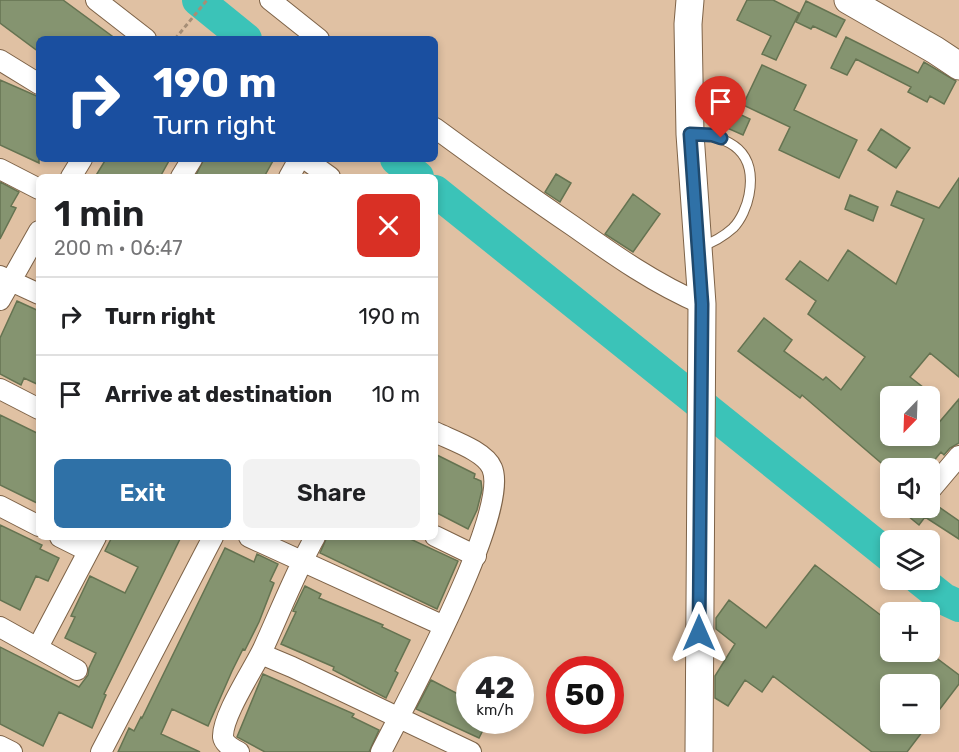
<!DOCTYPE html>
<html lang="en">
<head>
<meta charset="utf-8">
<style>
	body { margin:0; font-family:Rubik,sans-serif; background:#f2f2f2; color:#202124; height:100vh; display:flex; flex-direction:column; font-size:22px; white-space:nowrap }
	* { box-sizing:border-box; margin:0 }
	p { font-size:20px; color:#757577 }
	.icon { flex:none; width:33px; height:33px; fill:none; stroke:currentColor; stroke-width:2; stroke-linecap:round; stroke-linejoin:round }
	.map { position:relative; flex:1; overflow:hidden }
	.details { position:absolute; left:36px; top:174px; width:402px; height:366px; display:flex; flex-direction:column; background:#fff; border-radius:9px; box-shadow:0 3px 9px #0003 }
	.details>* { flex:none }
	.banner { position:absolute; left:36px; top:36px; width:402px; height:126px; border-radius:9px; box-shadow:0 3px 9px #0003; background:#1a4fa0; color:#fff; overflow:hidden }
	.needle { width:39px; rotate:203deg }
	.buttons { position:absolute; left:880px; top:386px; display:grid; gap:12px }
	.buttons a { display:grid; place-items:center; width:60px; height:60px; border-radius:9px; background:#fff; box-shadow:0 3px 9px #0003; font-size:30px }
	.speed { position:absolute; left:456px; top:656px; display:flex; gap:12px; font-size:30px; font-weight:700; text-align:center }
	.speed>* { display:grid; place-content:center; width:78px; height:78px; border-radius:50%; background:#fff; box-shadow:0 3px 9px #0003; line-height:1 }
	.speed small { font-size:15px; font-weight:400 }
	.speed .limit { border:9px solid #d22; background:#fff; color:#111 }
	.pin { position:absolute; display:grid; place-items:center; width:51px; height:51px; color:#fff; margin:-62px -26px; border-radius:50% 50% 50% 0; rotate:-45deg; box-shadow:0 0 6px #0007 }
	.pin .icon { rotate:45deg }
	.me { position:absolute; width:66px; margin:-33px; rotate:0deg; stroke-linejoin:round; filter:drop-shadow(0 0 4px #0008) }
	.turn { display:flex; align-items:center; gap:21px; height:126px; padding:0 18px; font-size:27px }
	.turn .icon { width:78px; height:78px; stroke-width:2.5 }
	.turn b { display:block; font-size:42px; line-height:51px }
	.round { display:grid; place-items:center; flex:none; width:63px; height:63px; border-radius:9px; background:#f2f2f2 }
	.summary { display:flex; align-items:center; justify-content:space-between; height:102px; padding:0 18px }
	h1 { font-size:36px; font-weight:600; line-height:45px }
	.button { display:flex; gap:12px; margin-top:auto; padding:12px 18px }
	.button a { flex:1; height:69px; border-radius:9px; background:#2f71a7; color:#fff; font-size:24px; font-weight:600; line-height:69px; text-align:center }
	.button a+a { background:#f2f2f2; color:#202124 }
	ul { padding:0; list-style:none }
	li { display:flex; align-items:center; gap:18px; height:78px; padding:0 18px; border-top:2px solid #e0e0e0 }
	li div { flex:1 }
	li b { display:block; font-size:22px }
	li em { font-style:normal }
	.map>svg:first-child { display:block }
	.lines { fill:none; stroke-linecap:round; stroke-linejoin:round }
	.river { stroke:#3bc3b8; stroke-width:32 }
	.building { fill:#859470; stroke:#657351; stroke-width:1.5 }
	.lane-casing { stroke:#7e6348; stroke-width:11 }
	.street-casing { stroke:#7e6348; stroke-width:22 }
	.secondary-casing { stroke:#7e6348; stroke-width:29 }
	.path { stroke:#a68e76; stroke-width:3; stroke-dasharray:4.5 3; stroke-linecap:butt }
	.lane { stroke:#fff; stroke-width:9 }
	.street { stroke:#fff; stroke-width:20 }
	.secondary { stroke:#fff; stroke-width:27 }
	.route-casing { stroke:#1f496d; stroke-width:15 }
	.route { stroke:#2f71a7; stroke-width:10 }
</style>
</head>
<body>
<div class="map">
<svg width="959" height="752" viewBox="0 0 959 752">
	<rect width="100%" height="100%" fill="#e0c1a3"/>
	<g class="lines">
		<path class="river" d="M198 0 246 39
			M396 159 418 177
			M435 191 891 557
			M919 579 944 599 959 606"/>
	</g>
	<path class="building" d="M0 0H63L116 39H39V52L0 23Z
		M747 0H773L799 13 776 60 762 54 771 36 737 20Z
		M806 1 845 20 836 37 813 26 811 29 796 22Z
		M846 37 918 73 924 62 956 81 944 104 930 96 927 102 908 92 911 87 856 59 847 75 831 68Z
		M762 65 806 85 794 110 857 140 839 178 779 150 790 127 743 105Z
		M0 80 39 97V163L0 145Z
		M735 112 750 119 743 135 727 128Z
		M881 129 910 148 896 168 868 150Z
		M106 159H170L160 177H95Z
		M204 159H274L264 177H195Z
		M556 174 571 183 560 202 545 192Z
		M959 178V377L930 353 910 377 924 388 918 396H891V435H930V433L959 399V443L950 448 944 455 941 452 928 468H887L802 395 800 398 738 351 764 318 792 340 784 351 823 380 826 377 841 390 865 357 808 314 816 301 786 279 800 261 828 281 848 250 896 284 924 219 891 205 897 191 939 208Z
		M0 182 19 192 11 206 16 208 0 239Z
		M633 194 660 214 633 252 605 234Z
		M850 195 878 207 873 221 845 209Z
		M17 301 39 311V385L24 378 21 385 0 374V338Z
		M0 415 39 434V504L0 485Z
		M435 454 475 474 474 478 481 481 482 490 477 510 468 529 435 512Z
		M897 507H939L959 521V539L925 517 919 525Z
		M0 525 42 545 40 549 59 558 48 581 36 576 20 610 0 600Z
		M112 537H181L104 694 106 695 92 728 59 712 43 746 0 724V647L79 687 88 675 89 668 96 653 65 638 75 617 71 616 90 576 125 593 138 567 105 551Z
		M327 537H406L458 561 437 609 320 553Z
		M225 548 254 562 257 554 278 564 270 581 274 583 259 622 245 650 243 649 232 671 208 726 172 709 161 734 200 752H118L129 728 134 731 141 717 142 718Z
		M815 565 891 623V651H927L959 675V684L930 722V684H891V723H929L907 752H872L773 676 762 692 745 680 728 706 715 698V676L735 644 716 629V618L729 600 766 628Z
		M305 586 321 594 319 598 383 625 382 627 410 640 395 671 398 673 386 698 333 670 334 667 281 644 296 612 293 611Z
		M263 674 354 714 352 717 379 730 369 752H265L237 737Z
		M431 680 464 697 460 707 470 711V720H488L479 738 416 709Z"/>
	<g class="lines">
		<g class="lane-casing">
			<path id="lane" d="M692 134C731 136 757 152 749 195 747 206 741 220 733 228 723 237 712 243 700 247"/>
		</g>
		<g class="street-casing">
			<path id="street" d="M96 0 146 39
				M270 0 319 39
				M0 60 39 84
				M435 128C480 161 526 194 573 226 614 255 655 284 702 304
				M305 159 330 177
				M0 169 39 189
				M71 177 82 159
				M181 177 192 159
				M289 177 299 159
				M0 276 39 294
				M0 300 39 231
				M0 389 39 409
				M932 488 959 456
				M0 506 39 526
				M435 536 476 556
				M60 537 88 551
				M249 537 444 626
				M0 627 77 670
				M38 647 96 537
				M261 654 292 667 471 752
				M0 746 12 752
				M101 752 213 537
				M239 752C233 749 224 744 223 737 222 716 253 670 263 649 280 612 295 573 315 537
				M381 752C405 704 511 511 492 468 485 451 451 440 435 432"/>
		</g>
		<g class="secondary-casing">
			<path id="secondary" d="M690 0 688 24 690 134 702 304 699 752
				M848 0 935 50 959 66"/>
		</g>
		<path class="path" d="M175 39 207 0"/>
		<use href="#lane" class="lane"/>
		<use href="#street" class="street"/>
		<use href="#secondary" class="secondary"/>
	</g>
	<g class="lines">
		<g class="route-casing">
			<path id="route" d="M699 633 702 304 690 134 712 135 721 138"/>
		</g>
		<use href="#route" class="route"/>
	</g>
</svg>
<div class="buttons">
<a><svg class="needle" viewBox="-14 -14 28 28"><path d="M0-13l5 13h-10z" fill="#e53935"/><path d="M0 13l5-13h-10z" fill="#757577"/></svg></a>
<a><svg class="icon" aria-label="sound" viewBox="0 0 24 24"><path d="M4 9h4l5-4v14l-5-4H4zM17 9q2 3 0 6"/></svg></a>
<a><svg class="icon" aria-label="layers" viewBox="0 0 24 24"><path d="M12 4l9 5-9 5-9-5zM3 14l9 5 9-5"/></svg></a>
<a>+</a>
<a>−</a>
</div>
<div class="speed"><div>42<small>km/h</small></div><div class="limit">50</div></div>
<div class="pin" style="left:721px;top:138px;background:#d93025"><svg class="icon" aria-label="arrive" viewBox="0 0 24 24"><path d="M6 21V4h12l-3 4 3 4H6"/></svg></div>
<svg class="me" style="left:699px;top:633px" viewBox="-20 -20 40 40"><path d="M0-17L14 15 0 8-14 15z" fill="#2f71a7" stroke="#fff" stroke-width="4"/></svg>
<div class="banner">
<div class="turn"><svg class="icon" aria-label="right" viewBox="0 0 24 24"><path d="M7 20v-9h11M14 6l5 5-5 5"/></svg><div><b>190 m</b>Turn right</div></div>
</div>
<section class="details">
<div class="summary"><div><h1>1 min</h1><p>200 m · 06:47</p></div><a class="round" style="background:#d93025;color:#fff"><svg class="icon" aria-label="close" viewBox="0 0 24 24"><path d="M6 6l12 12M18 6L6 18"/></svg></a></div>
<ul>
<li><svg class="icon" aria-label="right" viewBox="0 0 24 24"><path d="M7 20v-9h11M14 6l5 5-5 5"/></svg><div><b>Turn right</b></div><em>190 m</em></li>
<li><svg class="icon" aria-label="arrive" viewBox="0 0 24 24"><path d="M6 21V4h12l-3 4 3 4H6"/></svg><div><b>Arrive at destination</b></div><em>10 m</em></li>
</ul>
<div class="button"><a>Exit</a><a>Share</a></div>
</section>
</div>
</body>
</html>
